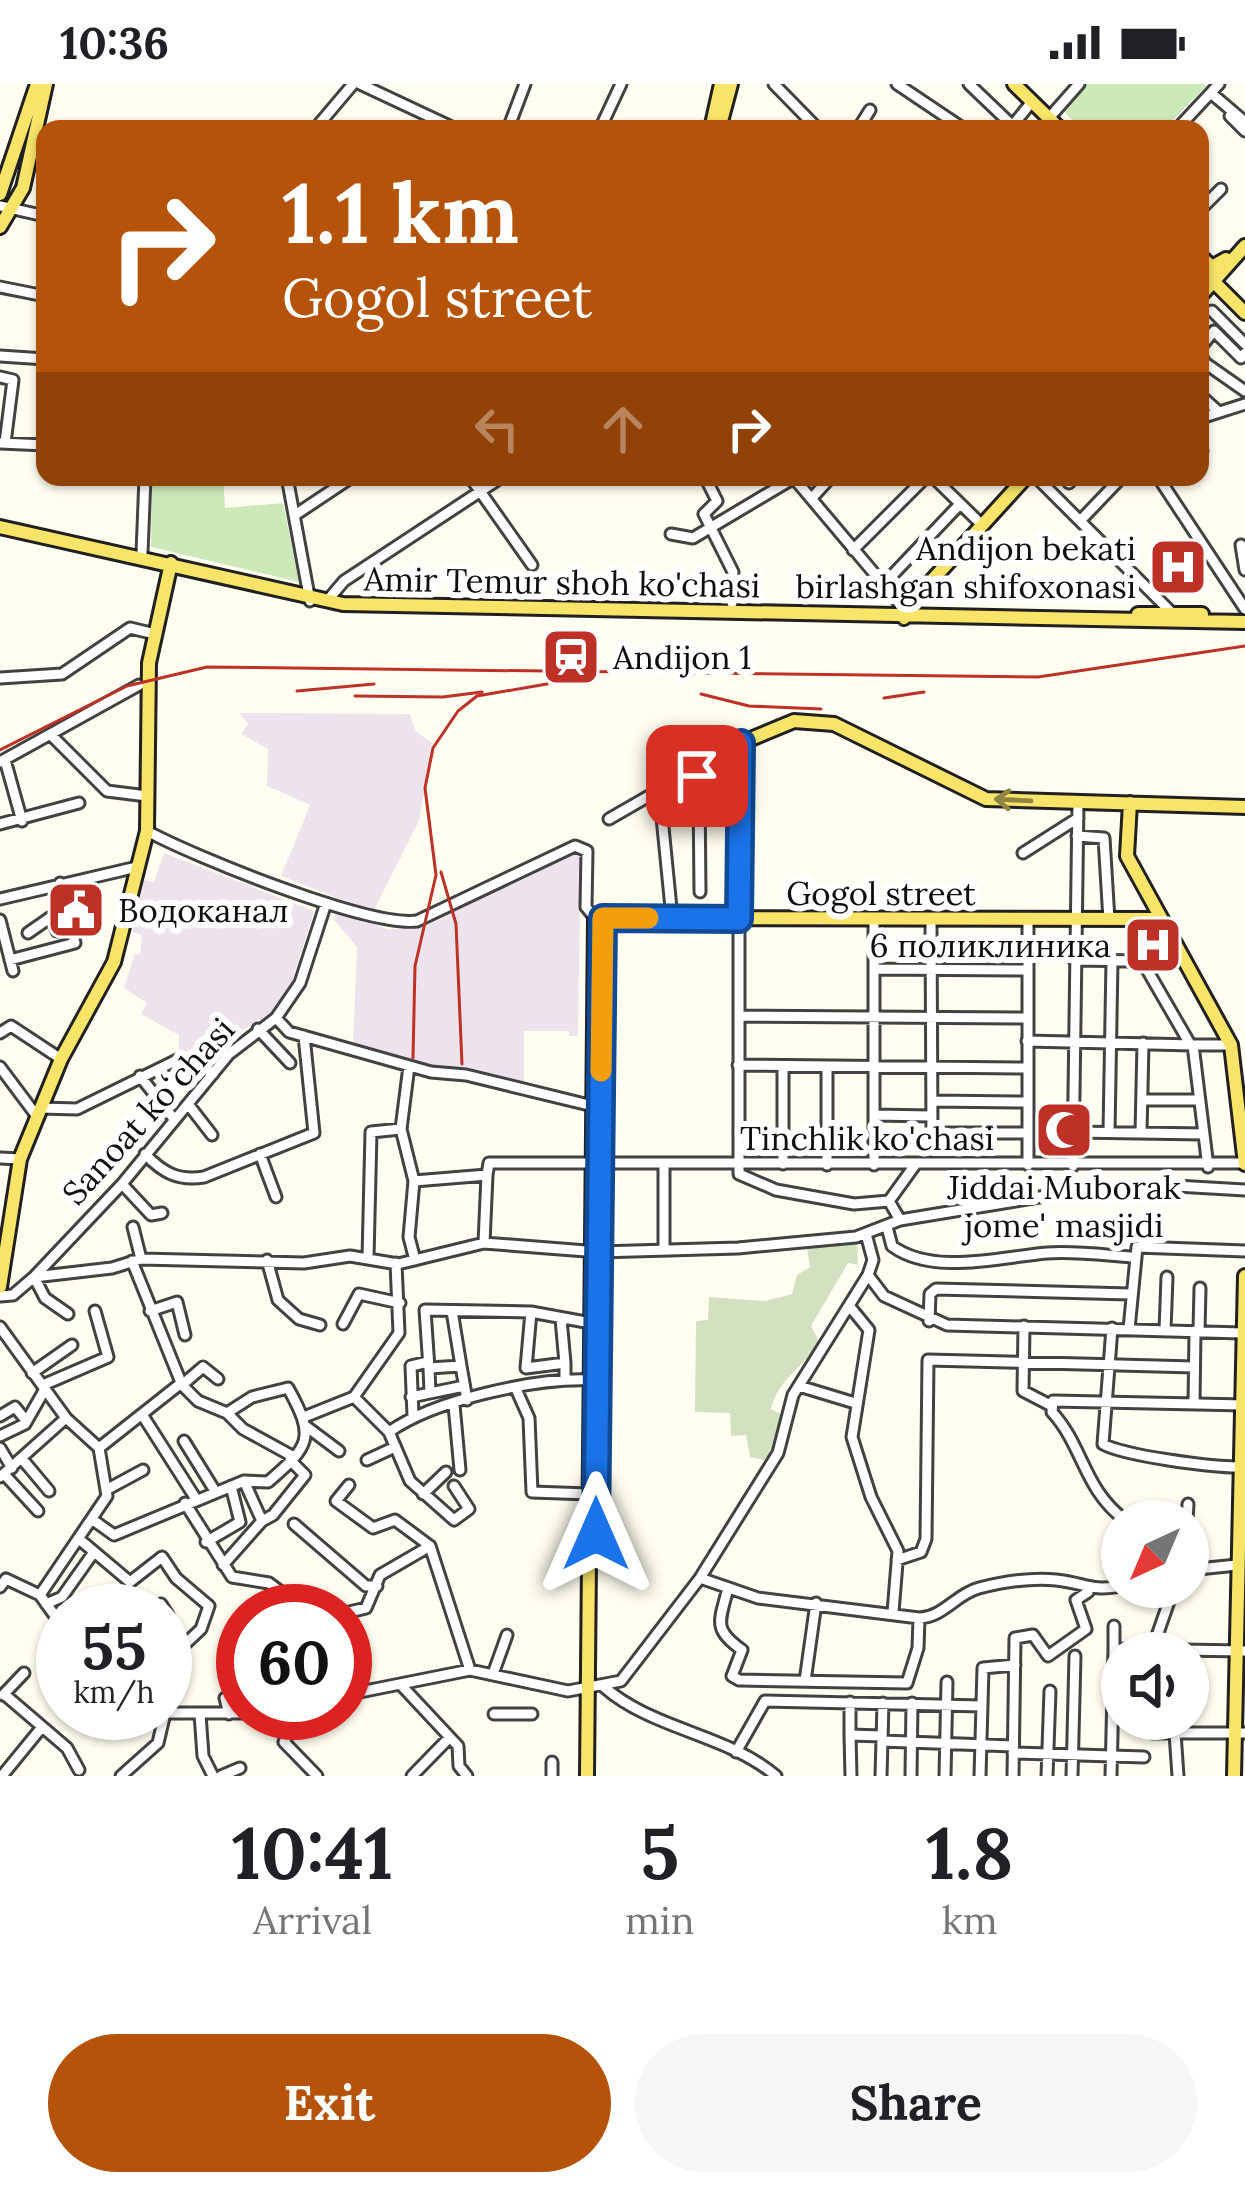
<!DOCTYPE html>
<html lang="en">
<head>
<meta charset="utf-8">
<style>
	body { margin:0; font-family:Lora,serif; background:#f6f6f6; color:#202124; height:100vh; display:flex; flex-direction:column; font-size:45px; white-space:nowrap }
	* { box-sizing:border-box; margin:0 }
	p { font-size:39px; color:#757577 }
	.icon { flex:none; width:66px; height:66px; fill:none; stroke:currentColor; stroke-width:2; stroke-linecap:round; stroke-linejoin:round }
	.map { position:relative; height:1692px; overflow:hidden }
	.side { display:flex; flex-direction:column; background:#fff; flex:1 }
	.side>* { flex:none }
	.top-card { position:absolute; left:36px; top:36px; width:1173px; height:366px; border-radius:24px; box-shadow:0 3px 9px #0004; background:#b45309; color:#fff; overflow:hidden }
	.needle { width:78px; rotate:224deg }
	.fabs { position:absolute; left:1101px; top:1416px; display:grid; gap:24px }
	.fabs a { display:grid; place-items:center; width:108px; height:108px; border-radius:50%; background:#fff; box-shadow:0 3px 9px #0004; font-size:60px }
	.speed { position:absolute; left:36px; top:1500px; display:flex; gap:24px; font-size:60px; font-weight:700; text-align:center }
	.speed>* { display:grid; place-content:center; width:156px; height:156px; border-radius:50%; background:#fff; box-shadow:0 3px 9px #0004; line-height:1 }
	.speed small { font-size:30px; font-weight:400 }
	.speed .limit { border:18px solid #d22; background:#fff; color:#111 }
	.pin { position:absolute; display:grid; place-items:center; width:102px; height:102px; color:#fff; margin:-51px; border-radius:24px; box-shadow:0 6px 18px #0006 }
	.me { position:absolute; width:132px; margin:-66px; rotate:0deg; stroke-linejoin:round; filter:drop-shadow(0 0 9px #0008) }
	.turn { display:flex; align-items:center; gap:42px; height:252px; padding:0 48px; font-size:54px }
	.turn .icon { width:156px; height:156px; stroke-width:2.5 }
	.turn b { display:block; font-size:84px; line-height:102px }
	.lanes { display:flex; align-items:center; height:114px; padding:0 48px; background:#0003; justify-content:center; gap:60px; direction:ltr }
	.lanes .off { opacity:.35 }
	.eta { display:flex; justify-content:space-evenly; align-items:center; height:204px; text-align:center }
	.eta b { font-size:72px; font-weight:700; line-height:84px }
	.button { display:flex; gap:24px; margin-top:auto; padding:24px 48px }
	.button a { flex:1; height:138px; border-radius:72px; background:#b45309; color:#fff; font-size:48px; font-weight:700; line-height:138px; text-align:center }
	.button a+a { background:#f6f6f6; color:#202124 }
	.status { display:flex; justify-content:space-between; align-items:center; height:84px; padding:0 60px; background:#fff; direction:ltr }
	.status svg { height:33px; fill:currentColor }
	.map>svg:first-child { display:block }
	.industrial { fill:#ede3ed }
	.green { fill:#cde9ba }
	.cemetery { fill:#d3e1c1 }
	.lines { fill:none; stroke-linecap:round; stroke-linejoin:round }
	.minor-casing { stroke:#424242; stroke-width:15 }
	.major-casing { stroke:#202020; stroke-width:18 }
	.minor { stroke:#fff; stroke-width:9 }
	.major { stroke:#f7e468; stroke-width:12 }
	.rail { stroke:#be3127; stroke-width:3 }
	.oneway { stroke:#8f8440 }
	.route-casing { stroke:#114b97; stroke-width:30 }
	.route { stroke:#1a73e8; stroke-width:21 }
	.slow { stroke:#f59e0b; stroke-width:21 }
	.labels { text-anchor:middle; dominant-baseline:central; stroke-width:12; stroke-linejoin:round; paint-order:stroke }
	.poi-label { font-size:33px; fill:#0f0f0f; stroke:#fff; text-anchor:end }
	.street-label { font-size:33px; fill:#0f0f0f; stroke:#fff }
</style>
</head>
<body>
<div class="status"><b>10:36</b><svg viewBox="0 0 49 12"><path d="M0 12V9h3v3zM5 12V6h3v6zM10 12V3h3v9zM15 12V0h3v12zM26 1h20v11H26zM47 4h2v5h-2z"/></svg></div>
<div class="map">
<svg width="1245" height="1692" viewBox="0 0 1245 1692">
	<rect width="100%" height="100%" fill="#fffef0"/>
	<path class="industrial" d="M239 629 410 630 415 647 433 659 419 737 373 828 281 792 310 721 267 702 268 665 241 650 248 640Z
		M581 762 578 952H569V947H524V1002L481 989 428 984 353 961 357 863 334 836 336 825 389 846 433 839Z
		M164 769 314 827 288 911 274 927 197 974 179 970V951L141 930 147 919 124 904 135 869 140 871 142 851 132 848 144 796 154 798Z"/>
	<path class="green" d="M1085 0H1204L1206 2 1164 45H1081L1062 25Z
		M152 393H223L225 424 283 419 299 498 151 463Z"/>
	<path class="cemetery" d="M857 1155 858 1181 848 1179 811 1242 820 1259C802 1284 779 1294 771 1325L781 1330 768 1377 750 1373 746 1351 731 1352 730 1329 695 1328 696 1237 708 1236 709 1213 765 1217 792 1210 797 1191 810 1183 806 1159Z"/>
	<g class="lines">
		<g class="minor-casing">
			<path id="minor" d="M360 0 456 45
				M774 0 818 45
				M897 0 964 45
				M969 0 1016 45
				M1211 9 1245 38
				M1230 32 1245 47
				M1049 34 1079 0
				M1013 41 1030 20
				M315 45 353 0
				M508 45 525 0
				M600 45 621 0
				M858 45 870 26
				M1177 45 1219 0
				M45 96V105
				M0 122 45 132
				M1200 126 1221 105
				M0 203 45 212
				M1212 227 1245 260
				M1200 264 1214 247 1241 274 1245 269
				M1200 269 1205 279 1245 307
				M0 272 45 275
				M0 293 13 296 5 359
				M1200 311 1219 328
				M1200 329 1204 333 1245 320
				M0 359 45 361
				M1200 364 1202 367
				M287 393 310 517
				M470 393 532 481
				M705 393 717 417 704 430 733 488 732 519
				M793 393 905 526
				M933 393 981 440
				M1036 393 1173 530
				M1158 393 1245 525
				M1069 399 1074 393
				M812 414 831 393
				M295 431 352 393
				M1080 437 1122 393
				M671 450 693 454 794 394
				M1241 461 1245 486
				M853 466 926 393
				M142 469 145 393
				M883 501 960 420
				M327 517 344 497 502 393
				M0 594 62 590 130 544 155 550
				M51 651 107 707 147 712
				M5 676 22 737
				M0 678 139 601
				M693 685 699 706 700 808
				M659 703 672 834
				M609 735 741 659
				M0 740 79 719
				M147 747C195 773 368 843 417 837L575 762 587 767 586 823 595 834
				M1077 752 1104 754 1109 836
				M1023 769 1078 734
				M0 815 137 783
				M739 835V1090L776 1106 854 1120 889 1117
				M931 835 932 1049H1028
				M0 836 13 887
				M28 849 51 833 57 847 72 846
				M10 876 75 859 60 799
				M1074 876 1142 877 1190 960
				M875 885 1027 886
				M739 932 1027 934
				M276 934 300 899 326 819
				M258 945 290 979
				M0 949 11 942 61 975
				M1027 957 1193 961 1208 1083
				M1193 961H1231
				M738 981 1027 984
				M409 982 401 1045 414 1097 409 1153 415 1176
				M783 982V1080
				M0 983 36 1031
				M827 983V1081
				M140 992 174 1035
				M1143 1016H1199
				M932 1017 1027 1018
				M188 1020 212 1051
				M40 1024 77 1025 179 975 193 976 213 990
				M874 1031 931 1032
				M1074 1048 1204 1050
				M1109 1048 1112 877
				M1141 1049 1143 959
				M145 1070C163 1089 178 1097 204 1093L314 1049 304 952
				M260 1070 276 1113
				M0 1074 20 1075
				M874 1081V836
				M1028 1081V835
				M1073 1082 1078 718
				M487 1091 489 1079H1245
				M414 1097 487 1091 484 1159
				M122 1100 151 1131 162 1129
				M900 1136 889 1117 915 1081
				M133 1143 141 1175
				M887 1143 892 1162C933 1192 1000 1173 1047 1169 1075 1167 1104 1171 1131 1173
				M664 1166V1080
				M368 1174 371 1048 401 1045
				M267 1176 278 1216 299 1235 320 1241
				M868 1191 884 1212 947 1241 1242 1249
				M0 1212 13 1211 34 1193 112 1184 141 1175 304 1179 350 1172 398 1180 484 1159 599 1168 738 1164 856 1153 900 1136 1070 1108 1176 1102 1245 1106
				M851 1224 869 1246 852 1353 871 1413 898 1467 893 1528
				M150 1227 177 1218 185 1251
				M452 1227 461 1282
				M531 1228 591 1239
				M68 1230 45 1214 34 1193 122 1100 229 970 276 934 289 948 431 988 466 991 593 1022
				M561 1235 565 1279
				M929 1237 930 1210 936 1205 1130 1210
				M343 1240 359 1210 400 1219
				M1024 1242 1023 1307 1050 1321
				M0 1243 66 1334 99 1364 107 1412 40 1511
				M1112 1244 1103 1360C1125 1372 1211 1383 1238 1383
				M1129 1245 1137 1163 1245 1167
				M1165 1246 1167 1193
				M1199 1247 1200 1204
				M32 1289 72 1261
				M43 1301 108 1273 95 1227
				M182 1301 203 1283 218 1295
				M799 1302 855 1319
				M516 1305 529 1334 532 1408 589 1410
				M430 1309 464 1302
				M354 1313 389 1348C434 1316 535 1294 590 1296
				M411 1313 430 1309 429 1284
				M467 1316 461 1282 429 1284 425 1226 531 1228 526 1284 565 1279V1295
				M1194 1319 1195 1247
				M454 1321 460 1386
				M227 1329 243 1345 294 1373
				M0 1332 15 1323 24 1334
				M143 1332 196 1415
				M413 1332 411 1282 428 1278
				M304 1333 354 1313 399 1249 396 1179
				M307 1343 339 1367
				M389 1348 410 1397 454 1436 469 1425 454 1402
				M0 1352 25 1340 45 1305
				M184 1357 215 1407
				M0 1364 12 1384
				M99 1364 180 1300
				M23 1376 49 1407
				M367 1376 395 1363
				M4 1390 38 1427
				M0 1393 66 1334
				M349 1401 336 1417 373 1444 395 1436 430 1462
				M106 1406 143 1386
				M423 1410 446 1388
				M185 1419 232 1493 269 1499 285 1511 279 1527
				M93 1436 114 1451 244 1397 268 1398C310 1362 316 1354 288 1304L252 1313 227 1329 198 1317 182 1301 132 1177
				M262 1437 273 1431 305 1391 290 1376
				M1126 1437C1083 1405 1084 1363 1052 1328L1053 1317 1245 1321
				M1187 1437 1188 1420
				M294 1440 366 1502H377
				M79 1455 130 1498 162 1473 176 1494 209 1522 201 1545 165 1579
				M206 1458 240 1438 231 1402
				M430 1462 470 1586
				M897 1476 921 1468 926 1455 928 1276 1194 1283
				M223 1481 262 1437 244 1397
				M1188 1486 1237 1481
				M700 1494 778 1369 793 1311 868 1191 873 1176 866 1150
				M0 1503 6 1495 40 1511 63 1543
				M728 1504C719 1539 713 1545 742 1566L732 1592 739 1596 907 1599 918 1564 919 1534
				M46 1520 62 1513 94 1468
				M147 1527 161 1520 168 1531
				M328 1527H337
				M345 1529 366 1524 380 1491 430 1462
				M1114 1542V1565
				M345 1564 354 1608
				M1151 1569 1174 1503
				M493 1590 507 1551
				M805 1597 816 1519
				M401 1601 458 1662 459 1682 467 1692
				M604 1603C653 1646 727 1650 776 1692
				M4 1610 67 1664 79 1686
				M3 1611 24 1589
				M345 1611 470 1586 568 1607 621 1597 700 1494 758 1514 919 1534C944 1533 956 1510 979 1504 1003 1498 1031 1493 1056 1496 1086 1499 1090 1508 1122 1502
				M850 1618V1651L882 1652
				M165 1629H257
				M291 1629 293 1641 284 1658 317 1692
				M200 1630 203 1672 213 1692
				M229 1630 225 1614 243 1606
				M494 1630H532
				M1154 1635 1153 1649H1175L1178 1692
				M1175 1649H1245
				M850 1651 851 1692
				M882 1657 1013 1662
				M736 1668 765 1617 982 1622
				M1013 1669 1144 1673
				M552 1678V1692
				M2 1692 42 1643
				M121 1692 158 1659 165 1629
				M221 1692 240 1684
				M412 1692 449 1654
				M881 1692 883 1619
				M911 1692 912 1619
				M945 1692 947 1598
				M980 1692 983 1584 1015 1581
				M1013 1692 1015 1554 1033 1551 1048 1572 1086 1545 1076 1516 1088 1508
				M1047 1692 1050 1607
				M1072 1692 1075 1572
				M1111 1692 1114 1565 1245 1567"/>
		</g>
		<g class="major-casing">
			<path id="major" d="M1014 0 1060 45
				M711 45 721 0
				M719 45 731 0
				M0 110 37 0
				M0 143 23 104 46 0
				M1200 172 1212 183 1226 175
				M1200 184 1245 229
				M1203 209 1245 162
				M0 443 343 520 1245 538
				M1138 530H1202
				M904 534 905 526 1026 393
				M1130 719 1127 772 1231 961 1245 1080
				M739 835 741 659 794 637 834 640 986 715 1245 723
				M0 1203 20 1075 61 975 114 878 147 747 149 579 171 479
				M587 1692 595 834 1160 835
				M1234 1692 1245 1192"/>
		</g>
		<use href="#minor" class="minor"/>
		<use href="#major" class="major"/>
		<path class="rail" d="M297 607 374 600
			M701 610 749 622 821 625
			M355 612 443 613 482 608
			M884 614 924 608
			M0 666 127 602 207 583 1038 593 1245 562
			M441 788 456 840 462 980
			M413 974 415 882 436 791 425 704 433 664 458 627 477 612 547 600"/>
	</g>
	<defs><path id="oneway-shaft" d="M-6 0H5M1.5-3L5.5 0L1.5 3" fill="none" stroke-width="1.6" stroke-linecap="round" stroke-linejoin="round" transform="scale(3)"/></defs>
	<use class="oneway" href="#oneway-shaft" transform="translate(1013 716) rotate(-177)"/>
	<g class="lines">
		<g class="route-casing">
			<path id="route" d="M596 1450 603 834 739 835 741 659 694 685 697 692"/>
		</g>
		<use href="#route" class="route"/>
		<path class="slow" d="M601 987 603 834H648"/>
	</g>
	<defs>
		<g id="hospital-square" transform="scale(3)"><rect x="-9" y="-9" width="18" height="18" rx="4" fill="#be3127" stroke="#fff"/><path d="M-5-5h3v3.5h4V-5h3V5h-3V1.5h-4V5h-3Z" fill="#fff"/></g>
		<g id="station-square" transform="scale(3)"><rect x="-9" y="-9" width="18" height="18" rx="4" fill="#be3127" stroke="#fff"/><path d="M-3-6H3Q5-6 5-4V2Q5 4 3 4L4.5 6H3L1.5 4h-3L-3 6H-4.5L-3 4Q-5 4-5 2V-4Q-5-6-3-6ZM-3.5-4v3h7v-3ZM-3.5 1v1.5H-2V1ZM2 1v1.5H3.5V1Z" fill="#fff"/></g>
		<g id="civic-square" transform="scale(3)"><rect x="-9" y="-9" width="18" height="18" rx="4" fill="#be3127" stroke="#fff"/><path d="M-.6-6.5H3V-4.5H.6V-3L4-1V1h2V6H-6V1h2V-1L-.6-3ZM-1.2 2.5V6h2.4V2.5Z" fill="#fff"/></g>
		<g id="mosque-square" transform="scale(3)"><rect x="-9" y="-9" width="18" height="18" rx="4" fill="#be3127" stroke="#fff"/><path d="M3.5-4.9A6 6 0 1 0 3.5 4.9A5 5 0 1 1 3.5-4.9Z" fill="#fff"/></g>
	</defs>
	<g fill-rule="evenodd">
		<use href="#hospital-square" x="1178" y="483"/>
		<use href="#station-square" x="571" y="573"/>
		<use href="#civic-square" x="76" y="826"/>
		<use href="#hospital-square" x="1153" y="861"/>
		<use href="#mosque-square" x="1064" y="1046"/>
	</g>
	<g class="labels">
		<g class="poi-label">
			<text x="1136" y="464">Аndijon bekati<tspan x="1136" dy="38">birlashgan shifoxonasi</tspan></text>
			<text x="613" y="573" text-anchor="start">Andijon 1</text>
			<text x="118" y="826" text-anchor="start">Водоканал</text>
			<text x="1111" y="861">6 поликлиника</text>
			<text x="1064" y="1103" text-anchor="middle">Jiddai Muborak<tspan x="1064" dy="38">jome' masjidi</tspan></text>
		</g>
		<g class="street-label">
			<text transform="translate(562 498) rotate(1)">Amir Temur shoh ko'chasi</text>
			<text x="881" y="809">Gogol street</text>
			<text transform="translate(148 1027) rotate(-48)">Sanoat koʻchasi</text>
			<text x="867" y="1054">Tinchlik ko'chasi</text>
		</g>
	</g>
</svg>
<div class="fabs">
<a><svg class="needle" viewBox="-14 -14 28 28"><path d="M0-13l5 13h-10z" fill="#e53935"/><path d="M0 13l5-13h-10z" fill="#757577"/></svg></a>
<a><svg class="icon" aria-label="sound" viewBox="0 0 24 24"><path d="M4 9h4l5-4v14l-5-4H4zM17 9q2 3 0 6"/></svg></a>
</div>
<div class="speed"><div>55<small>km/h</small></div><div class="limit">60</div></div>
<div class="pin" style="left:697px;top:692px;background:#d93025"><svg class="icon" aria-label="arrive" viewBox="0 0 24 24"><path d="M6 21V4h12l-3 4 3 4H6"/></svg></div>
<svg class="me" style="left:596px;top:1450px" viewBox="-20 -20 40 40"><path d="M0-17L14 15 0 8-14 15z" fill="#1a73e8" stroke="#fff" stroke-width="4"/></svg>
<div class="top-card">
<div class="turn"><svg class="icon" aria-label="right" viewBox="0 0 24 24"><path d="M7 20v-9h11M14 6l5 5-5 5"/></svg><div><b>1.1 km</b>Gogol street</div></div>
<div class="lanes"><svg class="icon off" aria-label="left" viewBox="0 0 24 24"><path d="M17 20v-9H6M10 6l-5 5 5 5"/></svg><svg class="icon off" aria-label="ahead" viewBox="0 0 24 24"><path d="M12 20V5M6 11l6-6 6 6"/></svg><svg class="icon" aria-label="right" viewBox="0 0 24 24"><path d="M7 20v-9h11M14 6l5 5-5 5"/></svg></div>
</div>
</div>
<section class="side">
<div class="eta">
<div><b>10:41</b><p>Arrival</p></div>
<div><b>5</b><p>min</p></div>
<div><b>1.8</b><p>km</p></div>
</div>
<div class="button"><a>Exit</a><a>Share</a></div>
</section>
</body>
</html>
